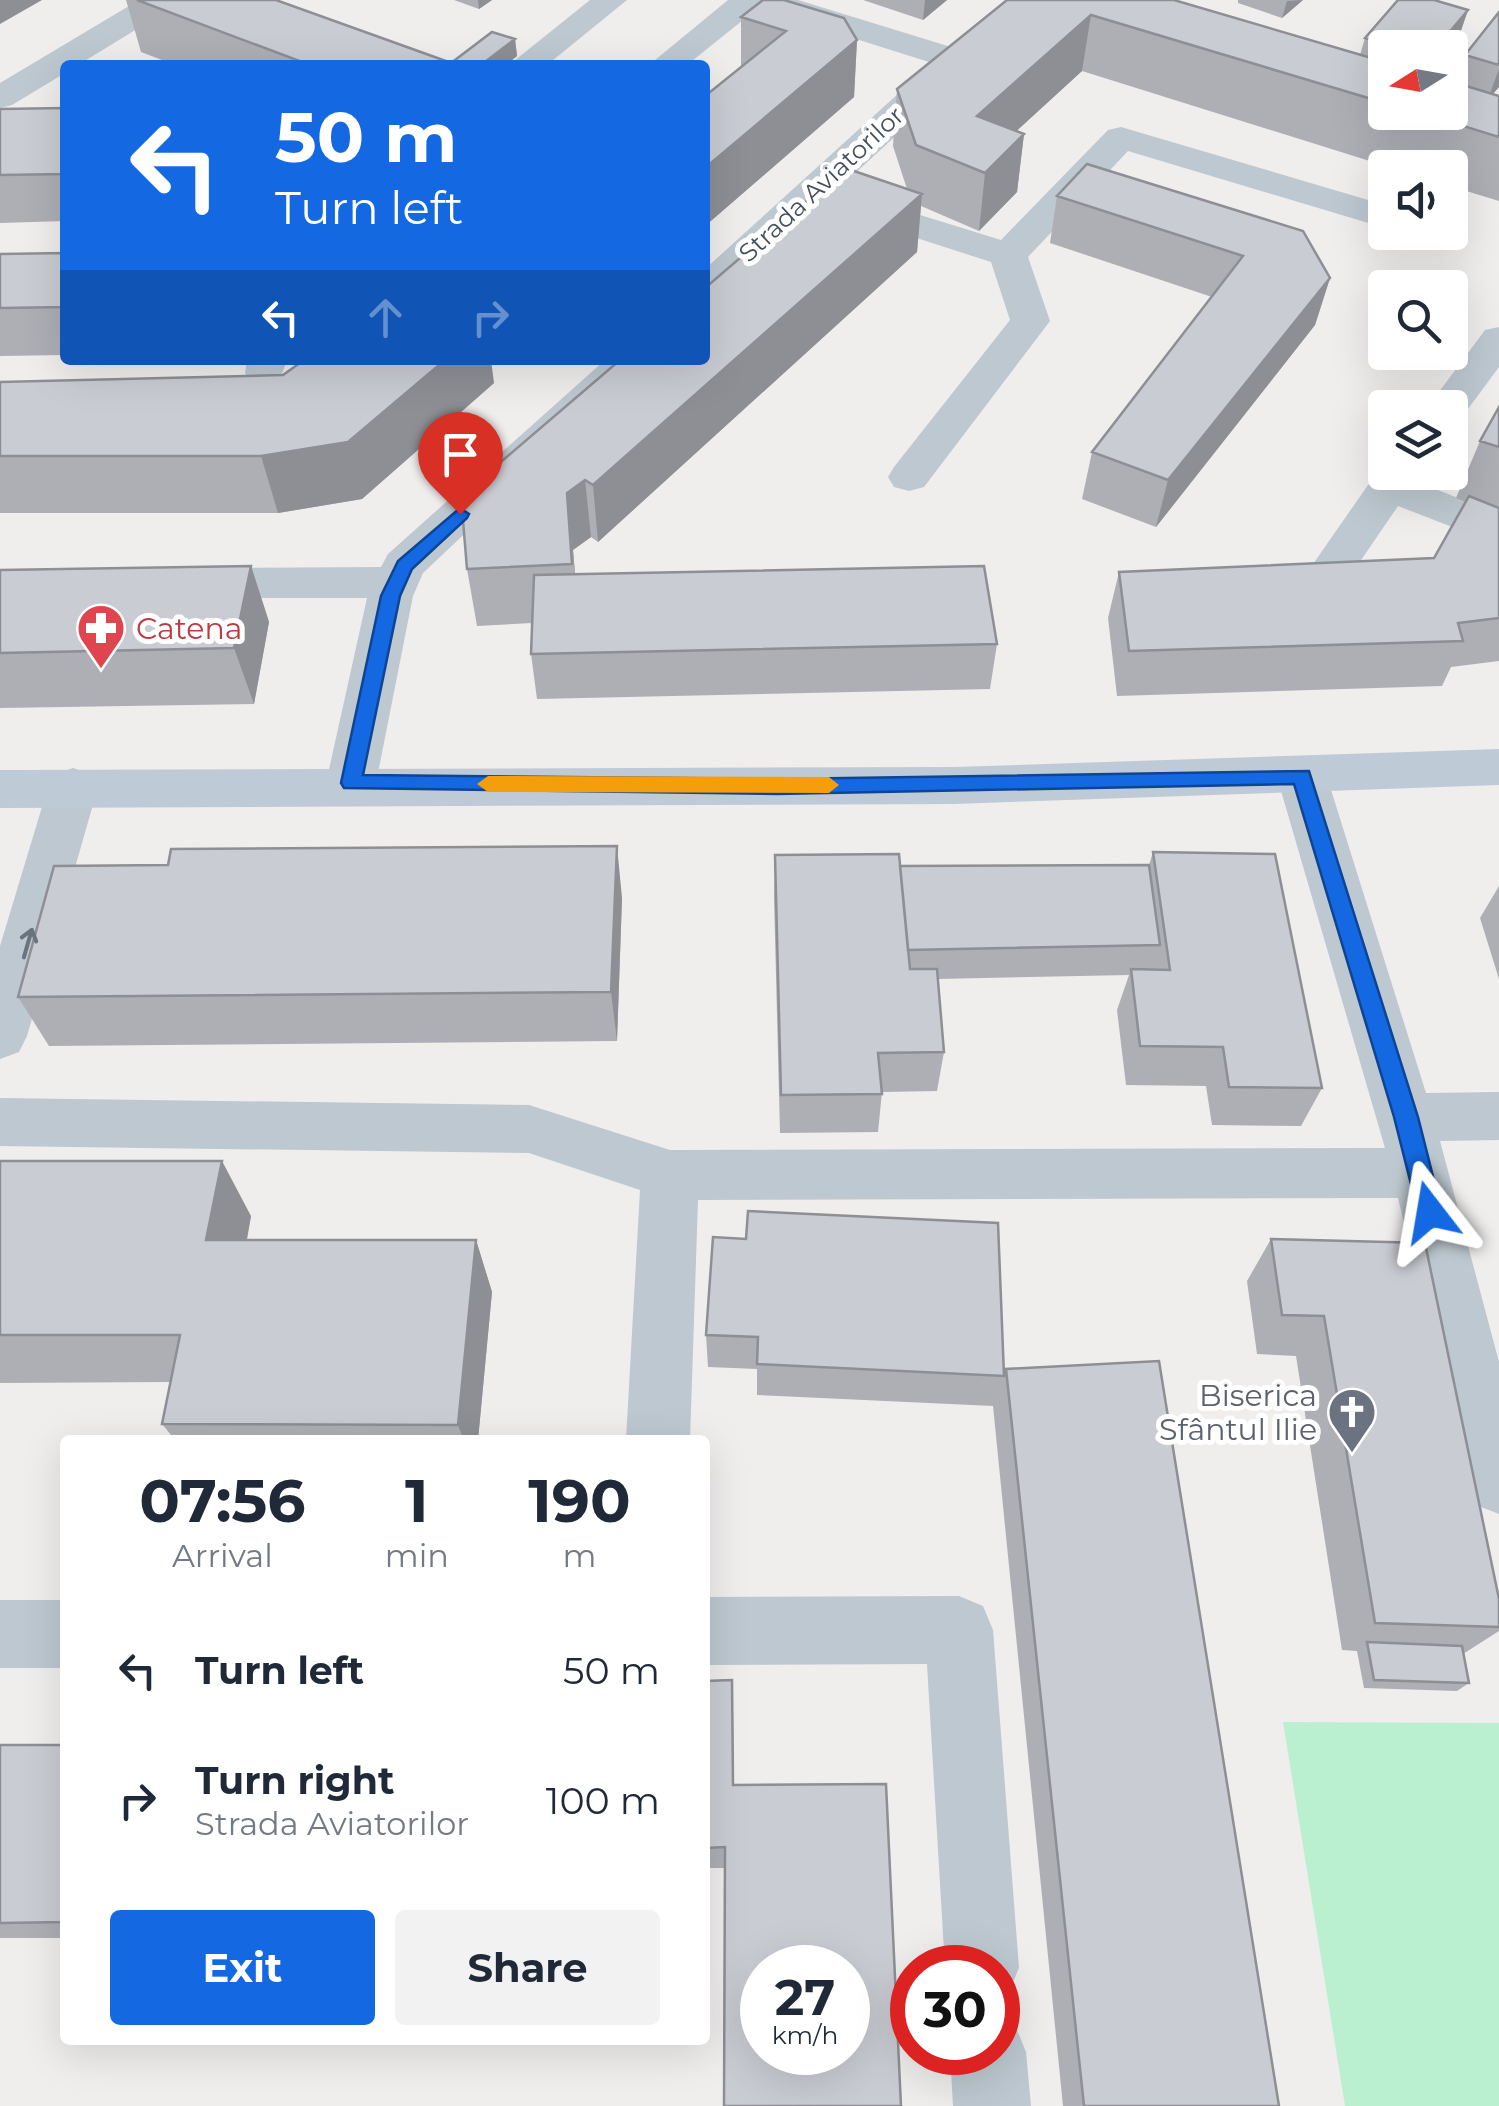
<!DOCTYPE html>
<html lang="en">
<head>
<meta charset="utf-8">
<style>
	body { margin:0; font-family:Montserrat,sans-serif; background:#f2f2f3; color:#1f2937; height:100vh; display:flex; flex-direction:column; font-size:38px; white-space:nowrap }
	* { box-sizing:border-box; margin:0 }
	p { font-size:32px; color:#747a83 }
	.icon { flex:none; width:55px; height:55px; fill:none; stroke:currentColor; stroke-width:2; stroke-linecap:round; stroke-linejoin:round }
	.map { position:relative; flex:1; overflow:hidden }
	.drawer { position:absolute; left:60px; top:1435px; width:650px; height:610px; display:flex; flex-direction:column; background:#fff; border-radius:10px; box-shadow:0 10px 40px #0002 }
	.drawer>* { flex:none }
	.banner { position:absolute; left:60px; top:60px; width:650px; height:305px; border-radius:10px; box-shadow:0 10px 40px #0002; background:#1469e3; color:#fff; overflow:hidden }
	.needle { width:65px; rotate:259deg }
	.fabs { position:absolute; left:1368px; top:30px; display:grid; gap:20px }
	.fabs a { display:grid; place-items:center; width:100px; height:100px; border-radius:10px; background:#fff; box-shadow:0 10px 40px #0002; font-size:50px }
	.speed { position:absolute; left:740px; top:1945px; display:flex; gap:20px; font-size:50px; font-weight:700; text-align:center }
	.speed>* { display:grid; place-content:center; width:130px; height:130px; border-radius:50%; background:#fff; box-shadow:0 10px 40px #0002; line-height:1 }
	.speed small { font-size:25px; font-weight:400 }
	.speed .limit { border:15px solid #d22; background:#fff; color:#111 }
	.pin { position:absolute; display:grid; place-items:center; width:85px; height:85px; color:#fff; margin:-102px -42px; border-radius:50% 50% 50% 0; rotate:-45deg; box-shadow:0 0 10px #0007 }
	.pin .icon { rotate:45deg }
	.me { position:absolute; width:110px; margin:-55px; rotate:346deg; stroke-linejoin:round; filter:drop-shadow(0 0 8px #0008) }
	.turn { display:flex; align-items:center; gap:35px; height:210px; padding:0 50px; font-size:45px }
	.turn .icon { width:130px; height:130px; stroke-width:2.5 }
	.turn b { display:block; font-size:70px; line-height:85px }
	.lanes { display:flex; align-items:center; height:95px; padding:0 50px; background:#0003; justify-content:center; gap:50px; direction:ltr }
	.lanes .off { opacity:.35 }
	.eta { display:flex; justify-content:space-evenly; align-items:center; height:170px; text-align:center }
	.eta b { font-size:60px; font-weight:700; line-height:70px }
	.primary-button { display:flex; gap:20px; margin-top:auto; padding:20px 50px }
	.primary-button a { flex:1; height:115px; border-radius:10px; background:#1469e3; color:#fff; font-size:40px; font-weight:700; line-height:115px; text-align:center }
	.primary-button a+a { background:#f2f2f3; color:#1f2937 }
	ul { padding:0; list-style:none }
	li { display:flex; align-items:center; gap:30px; height:130px; padding:0 50px }
	li div { flex:1 }
	li b { display:block; font-size:38px }
	li em { font-style:normal }
	.map>svg:first-child { display:block }
	.green { fill:#baf0d0 }
	.lines { fill:none; stroke-linecap:round; stroke-linejoin:round }
	.street { fill:#bdc8d0; fill-rule:evenodd }
	.secondary { fill:#bfcad7; fill-rule:evenodd }
	.wall { fill:#aeafb5 }
	.shaded-wall { fill:#8d8f94 }
	.building { fill:#caccd3; stroke:#8d8f94; stroke-width:2.5; fill-rule:evenodd }
	.oneway { stroke:#69747e }
	.route { fill:#1469e3; stroke:#0d4494; stroke-width:2.5 }
	.slow { fill:#f59e0b }
	.labels { text-anchor:middle; dominant-baseline:central; stroke-width:10; stroke-linejoin:round; paint-order:stroke }
	.far-street-label { font-size:25px; fill:#45505b; stroke:#fff }
	.health-label { font-size:30px; fill:#be3a42; stroke:#fff; text-anchor:start }
	.worship-label { font-size:30px; fill:#5b616d; stroke:#fff; text-anchor:end }
</style>
</head>
<body>
<div class="map">
<svg width="1499" height="2106" viewBox="0 0 1499 2106">
	<rect width="100%" height="100%" fill="#f0eded"/>
	<path class="green" d="M1283 1722 1499 1723V2106H1345Z"/>
	<g class="lines">
		<path class="street" d="M139 0H178L173 7 78 65H65V73L12 105 0 108V83Z
			M590 0H627L547 65H509Z
			M728 0H798L951 47 1008 0H1044L719 298 705 302V269L932 63 758 8 687 65H649Z
			M1121 127 1385 205V228L1128 151 1028 257 1050 321 1044 329 924 487 909 491 894 487 888 477 894 467 1010 320 991 262 836 212 831 204 836 196 849 193 1001 240 1108 130Z
			M1499 327V367L1462 417 1450 420V408H1427L1485 330Z
			M247 360H287L279 382 265 385 251 382 245 373Z
			M605 360H649L423 573 413 596 376 783 368 796 351 801 334 796 326 783 367 598H183L167 594 161 583 167 572 183 568 381 567 388 554Z
			M1384 462 1385 472H1420L1415 481 1499 514V545L1398 506 1342 588 1326 592 1310 588 1304 577Z
			M1302 759 1319 764 1327 777 1426 1093 1499 1092V1140L1440 1141 1499 1362V1514L1476 1505 1467 1483 1398 1198 698 1200 690 1440H626L640 1190 529 1153 0 1146V1098L529 1105 670 1150 1385 1148 1277 777 1285 764Z
			M73 768 90 774 98 787 27 1036 19 1052 0 1059V946L48 787 56 774Z
			M959 1596 983 1606 993 1630 1019 1968 1008 1994 998 1999V1968H945L927 1664 705 1665V1597Z
			M0 1600H65V1668H0Z
			M998 2018 1015 2025 1026 2052 1031 2106H953L950 2052H998Z"/>
		<path class="secondary" d="M1499 749V785L954 804 0 808V770L954 767Z"/>
	</g>
	<path class="wall" d="M126 0H275L451 63 515 39 517 56 506 65H175L141 52Z
		M454 0H492L479 9Z
		M863 0H947L923 20Z
		M1007 0 1360 55 1365 38 1468 10 1457 42 1450 51V48H1385V112H1450L1455 83 1465 55 1499 12V87L1493 94 1499 96V201L1450 186V168H1392L1082 71 1016 131 1024 134 1017 192 979 231 921 206 917 252 598 542 591 537 573 550 575 575 997 644 990 689 537 699 531 654 532 623 477 626 467 569 907 189 893 146 897 89Z
		M1238 0H1303L1282 18 1238 3Z
		M741 17 857 40 854 97 705 226V96L741 67Z
		M65 108V221L0 223V109Z
		M1057 196 1330 278 1315 325 1156 527 1082 499 1092 452 1212 297 1050 243Z
		M65 253V355L0 356V254Z
		M0 382 494 383 362 499 278 513H0Z
		M1499 407V661L1451 667 1442 686 1117 696 1108 618 1119 572 1434 558 1466 502 1456 498 1480 441Z
		M251 566 269 622 254 704 0 708V570Z
		M1153 852 1322 1088 1301 1126 1212 1125 1206 1086 1126 1085 1117 1010 1129 975 937 979 944 1052 937 1091 882 1092 878 1132 780 1133 774 898 775 855 900 866 1149 865Z
		M168 865 622 898 617 1041 49 1046 18 997Z
		M1499 886V979L1480 918Z
		M0 1161 251 1216 247 1240H476L492 1292 478 1440H175L162 1424 170 1382 0 1383Z
		M713 1237 1004 1376 1006 1369 1279 2106H1063L993 1406 757 1395V1369L708 1367 706 1335Z
		M1271 1239 1425 1243 1499 1599V1631L1463 1654 1469 1683 1457 1691 1364 1688 1357 1651 1342 1650 1296 1356 1257 1354 1247 1281Z
		M705 1681 733 1711 734 1785 725 1868H705Z
		M0 1745H65V1938H0Z"/>
	<path class="shaded-wall" d="M0 0H42L0 24Z
		M478 0H492L479 9Z
		M925 0H947L923 20Z
		M1303 0 1282 18 1287 1Z
		M1468 10 1457 42 1450 51V48H1436Z
		M1091 15 1082 71 975 169 977 116Z
		M515 39 517 56 506 65H481Z
		M857 40 854 97 705 226V168Z
		M1499 69V87L1488 99Z
		M1024 134 1017 192 979 231 985 173Z
		M922 194 917 252 598 542 593 485Z
		M1330 278 1315 325 1156 527 1168 480Z
		M445 360H491L494 383 362 499 278 513 261 456Z
		M585 480 591 537 573 550 579 621 567 493Z
		M251 566 269 622 254 704 234 648Z
		M617 846 622 898 617 1041 611 992Z
		M222 1161 251 1216 237 1292 206 1240Z
		M476 1240 492 1292 478 1440H464L458 1425Z"/>
	<path class="building" d="M137 0H276L457 65H310Z
		M763 0H784L844 18 857 40 705 168V96L786 31 741 17Z
		M1007 0H1174L1385 62V103L1091 15 977 116 1024 134 985 173 916 145 897 89Z
		M1398 0H1434L1468 10 1436 48H1399L1365 38Z
		M1499 12V65L1465 55Z
		M492 32 515 39 481 65H457L451 63Z
		M1450 81 1499 96V137L1418 112H1450Z
		M65 108V174L0 175V109Z
		M1087 164 1303 231 1330 278 1168 480 1092 452 1243 256 1057 196Z
		M845 168 922 194 593 485 585 480 567 493 572 564 467 569 461 496 620 360H705V288Z
		M65 253V307L0 308V254Z
		M304 360H445L348 442 261 456H0V382L283 375Z
		M1499 407V447L1480 441Z
		M1469 496 1499 508V618L1458 623 1463 641 1129 651 1119 572 1434 558Z
		M251 566 234 648 0 653V570Z
		M984 566 997 644 531 654 534 575Z
		M617 846 611 992 18 997 54 866 168 865 171 849Z
		M1153 852 1275 854 1322 1088 1229 1087 1223 1047 1140 1046 1131 969 1170 970Z
		M899 854 910 969H937L944 1052 878 1053 882 1094 781 1095 775 855Z
		M1149 865 1160 945 908 950 900 866Z
		M0 1161H222L206 1240H476L458 1425 162 1424 180 1335H0Z
		M748 1211 998 1223 1004 1376 757 1364 758 1337 706 1335 713 1237 746 1239Z
		M1271 1239 1425 1243 1499 1599V1627L1375 1623 1324 1316 1282 1315Z
		M1159 1361 1279 2106H1084L1006 1369Z
		M1367 1642 1462 1646 1469 1683 1374 1680Z
		M732 1680 733 1785 886 1784 901 2106H724L725 1847 705 1848V1681ZM762 1968H848V2052H762Z
		M0 1745H65V1922L0 1923Z"/>
	<defs><path id="oneway-shaft" d="M-6 0H5M1.5-3L5.5 0L1.5 3" fill="none" stroke-width="1.6" stroke-linecap="round" stroke-linejoin="round" transform="scale(2.5)"/></defs>
	<use class="oneway" href="#oneway-shaft" transform="translate(28 943) rotate(-74)"/>
	<path class="route" d="M460 508 469 514 467 518 412 569 400 596 363 775 777 779 1309 771 1418 1117 1442 1212 1439 1220 1430 1223 1422 1220 1418 1212 1394 1117 1294 784 777 794 344 788 341 783 381 596 398 561Z"/>
	<path class="slow" d="M488 776 829 777 839 785 829 793 488 792 477 784Z"/>
	<defs>
		<g id="pharmacy-pin" transform="scale(2.5)"><path d="M0 17L-7.5 6A9.5 9.5 0 1 1 7.5 6Z" fill="#e0444e" stroke="#fff"/><path d="M-2-6h4v4h4v4h-4v4h-4v-4h-4v-4h4Z" fill="#fff"/></g>
		<g id="church-pin" transform="scale(2.5)"><path d="M0 17L-7.5 6A9.5 9.5 0 1 1 7.5 6Z" fill="#6b7280" stroke="#fff"/><path d="M-1.2-6h2.4v3.5h3.3v2.4h-3.3V6h-2.4V-.1h-3.3v-2.4h3.3Z" fill="#fff"/></g>
	</defs>
	<g fill-rule="evenodd">
		<use href="#pharmacy-pin" x="101" y="628"/>
		<use href="#church-pin" x="1352" y="1412"/>
	</g>
	<g class="labels">
		<g class="far-street-label">
			<text transform="translate(821 184) rotate(-43)">Strada Aviatorilor</text>
		</g>
		<g class="health-label">
			<text x="136" y="628">Catena</text>
		</g>
		<g class="worship-label">
			<text x="1317" y="1395">Biserica<tspan x="1317" dy="34">Sfântul Ilie</tspan></text>
		</g>
	</g>
</svg>
<div class="fabs">
<a><svg class="needle" viewBox="-14 -14 28 28"><path d="M0-13l5 13h-10z" fill="#e53935"/><path d="M0 13l5-13h-10z" fill="#747a83"/></svg></a>
<a><svg class="icon" aria-label="sound" viewBox="0 0 24 24"><path d="M4 9h4l5-4v14l-5-4H4zM17 9q2 3 0 6"/></svg></a>
<a><svg class="icon" aria-label="search" viewBox="0 0 24 24"><circle cx="10" cy="10" r="6"/><path d="M15 15l6 6"/></svg></a>
<a><svg class="icon" aria-label="layers" viewBox="0 0 24 24"><path d="M12 4l9 5-9 5-9-5zM3 14l9 5 9-5"/></svg></a>
</div>
<div class="speed"><div>27<small>km/h</small></div><div class="limit">30</div></div>
<div class="pin" style="left:460px;top:514px;background:#d93025"><svg class="icon" aria-label="arrive" viewBox="0 0 24 24"><path d="M6 21V4h12l-3 4 3 4H6"/></svg></div>
<svg class="me" style="left:1430px;top:1212px" viewBox="-20 -20 40 40"><path d="M0-17L14 15 0 8-14 15z" fill="#1469e3" stroke="#fff" stroke-width="4"/></svg>
<div class="banner">
<div class="turn"><svg class="icon" aria-label="left" viewBox="0 0 24 24"><path d="M17 20v-9H6M10 6l-5 5 5 5"/></svg><div><b>50 m</b>Turn left</div></div>
<div class="lanes"><svg class="icon" aria-label="left" viewBox="0 0 24 24"><path d="M17 20v-9H6M10 6l-5 5 5 5"/></svg><svg class="icon off" aria-label="ahead" viewBox="0 0 24 24"><path d="M12 20V5M6 11l6-6 6 6"/></svg><svg class="icon off" aria-label="right" viewBox="0 0 24 24"><path d="M7 20v-9h11M14 6l5 5-5 5"/></svg></div>
</div>
<section class="drawer">
<div class="eta">
<div><b>07:56</b><p>Arrival</p></div>
<div><b>1</b><p>min</p></div>
<div><b>190</b><p>m</p></div>
</div>
<ul>
<li><svg class="icon" aria-label="left" viewBox="0 0 24 24"><path d="M17 20v-9H6M10 6l-5 5 5 5"/></svg><div><b>Turn left</b></div><em>50 m</em></li>
<li><svg class="icon" aria-label="right" viewBox="0 0 24 24"><path d="M7 20v-9h11M14 6l5 5-5 5"/></svg><div><b>Turn right</b><p>Strada Aviatorilor</p></div><em>100 m</em></li>
</ul>
<div class="primary-button"><a>Exit</a><a>Share</a></div>
</section>
</div>
</body>
</html>
